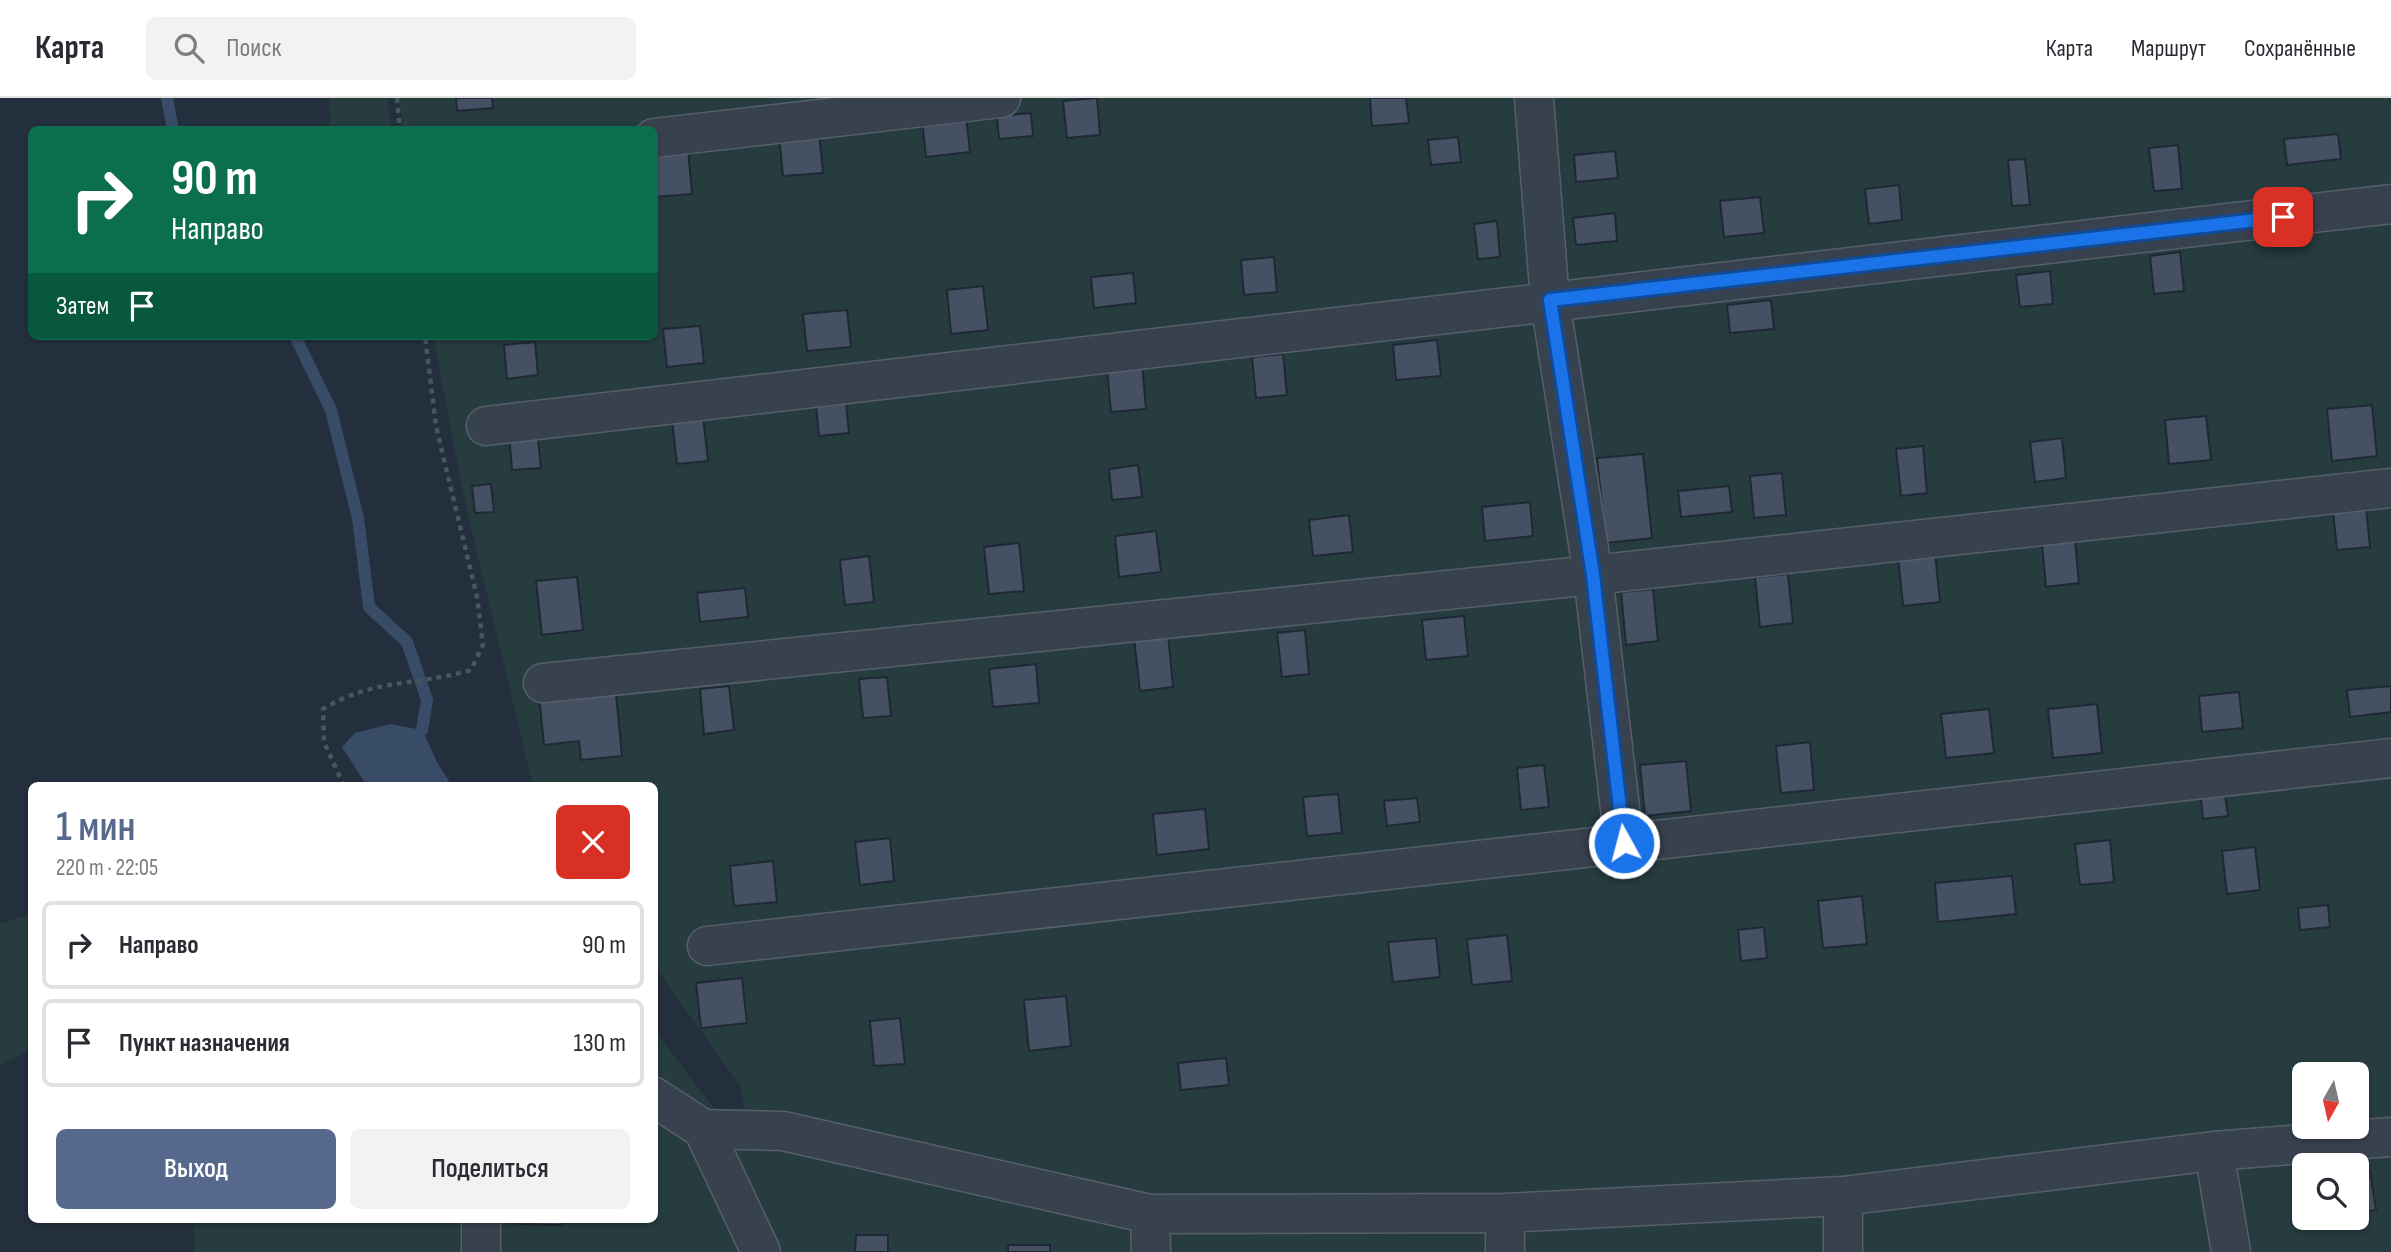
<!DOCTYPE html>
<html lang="ru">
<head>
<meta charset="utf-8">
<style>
	body { margin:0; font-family:"Sofia Sans Condensed",sans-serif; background:#f2f2f3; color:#2b2b33; height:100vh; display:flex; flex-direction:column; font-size:26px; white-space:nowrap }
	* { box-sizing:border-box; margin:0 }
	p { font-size:23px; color:#7c7c81 }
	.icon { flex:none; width:38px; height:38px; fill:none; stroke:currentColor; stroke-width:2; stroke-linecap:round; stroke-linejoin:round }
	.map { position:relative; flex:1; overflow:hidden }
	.details { position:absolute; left:28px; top:684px; width:630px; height:441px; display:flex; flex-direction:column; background:#fff; border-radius:10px; box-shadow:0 2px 5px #0004 }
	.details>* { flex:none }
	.top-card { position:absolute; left:28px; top:28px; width:630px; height:214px; border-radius:10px; box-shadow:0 2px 5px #0004; background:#0b6e4f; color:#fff; overflow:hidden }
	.needle { width:46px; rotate:188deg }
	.fabs { position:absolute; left:2292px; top:964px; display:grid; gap:14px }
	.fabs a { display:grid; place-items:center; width:77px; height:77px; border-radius:10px; background:#fff; box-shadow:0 2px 5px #0004; font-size:35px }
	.pin { position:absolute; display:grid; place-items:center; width:60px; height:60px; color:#fff; margin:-30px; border-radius:14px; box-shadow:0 4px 10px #0006 }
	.me { position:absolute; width:77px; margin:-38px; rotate:353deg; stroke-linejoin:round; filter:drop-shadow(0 0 5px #0008) }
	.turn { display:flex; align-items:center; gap:24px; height:147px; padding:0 28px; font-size:32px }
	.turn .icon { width:91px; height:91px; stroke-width:2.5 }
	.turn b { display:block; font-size:49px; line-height:60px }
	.then { display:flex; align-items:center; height:66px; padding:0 28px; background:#0003; gap:14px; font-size:26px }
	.round { display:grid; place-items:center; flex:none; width:74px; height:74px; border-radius:10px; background:#f2f2f3 }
	.headline { display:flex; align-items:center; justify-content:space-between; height:119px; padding:0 28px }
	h1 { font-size:42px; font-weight:600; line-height:52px; color:#56698c }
	.action { display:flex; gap:14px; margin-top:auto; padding:14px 28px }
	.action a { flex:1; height:80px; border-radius:10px; background:#56698c; color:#fff; font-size:28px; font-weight:600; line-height:80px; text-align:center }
	.action a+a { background:#f2f2f3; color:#2b2b33 }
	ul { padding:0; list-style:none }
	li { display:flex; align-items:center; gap:21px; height:88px; margin:0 14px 10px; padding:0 14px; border:4px solid #e1e1e2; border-radius:10px }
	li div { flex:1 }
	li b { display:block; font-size:26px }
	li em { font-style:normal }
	header { display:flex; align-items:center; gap:42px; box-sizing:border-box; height:98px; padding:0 35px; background:#fff; border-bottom:2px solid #e1e1e2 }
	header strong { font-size:33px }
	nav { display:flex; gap:38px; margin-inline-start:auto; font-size:24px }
	.search { width:490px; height:63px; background:#f2f2f3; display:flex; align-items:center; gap:18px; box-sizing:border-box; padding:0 24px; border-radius:10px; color:#7c7c81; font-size:26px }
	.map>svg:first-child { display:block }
	.green { fill:#263c3f; fill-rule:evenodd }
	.water { fill:#394c67 }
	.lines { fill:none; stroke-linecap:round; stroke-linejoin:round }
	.stream { stroke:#394c67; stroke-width:12 }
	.building { fill:#455162; stroke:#1f2835; stroke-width:2 }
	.minor-casing { stroke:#565f6c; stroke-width:41 }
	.path { stroke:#44595c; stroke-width:4.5; stroke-dasharray:5 5; stroke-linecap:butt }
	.minor { stroke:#38414e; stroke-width:38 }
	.route-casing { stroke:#114b97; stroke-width:18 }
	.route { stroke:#1a73e8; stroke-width:12 }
</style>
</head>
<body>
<header>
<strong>Карта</strong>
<div class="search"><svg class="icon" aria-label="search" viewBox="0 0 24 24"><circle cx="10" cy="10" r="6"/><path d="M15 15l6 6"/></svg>Поиск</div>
<nav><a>Карта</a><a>Маршрут</a><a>Сохранённые</a></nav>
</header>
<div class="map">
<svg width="2391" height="1154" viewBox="0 0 2391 1154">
	<rect width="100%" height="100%" fill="#242f3e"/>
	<path class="green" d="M329 0H387L392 31H331Z
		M399 0H2391V1154H194V1122H654L655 933 749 1056 741 989 655 869 654 688H533L465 404 433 238H654V32L403 31ZM2305 976H2357V1029H2305ZM2305 1068H2357V1120H2305Z
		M31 816V950L0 968V826Z"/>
	<path class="water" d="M390 626 422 632 437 664 452 688H367L342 649 355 635Z"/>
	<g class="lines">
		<path class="stream" d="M167 0 173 32
			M295 238 331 312 358 420 369 509 407 544 427 602 422 632"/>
	</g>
	<path class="building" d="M456 0H492L493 10 457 13Z
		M1097 0 1100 37 1067 40 1063 3Z
		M1370 0H1406L1409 25 1372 28Z
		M1031 15 1033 38 999 41 997 18Z
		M966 18 970 54 926 59 922 22Z
		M819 33 823 75 783 78 779 37Z
		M2338 36 2341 61 2287 67 2284 41Z
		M1458 39 1461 64 1431 67 1428 42Z
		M2178 47 2182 91 2154 93 2149 50Z
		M688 51 692 96 654 99V54Z
		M1615 53 1618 80 1576 84 1574 57Z
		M2025 61 2030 107 2012 108 2008 62Z
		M1899 87 1902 122 1869 126 1865 91Z
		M1760 99 1764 135 1724 139 1720 103Z
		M1615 115 1617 143 1576 147 1573 120Z
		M1497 123 1500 159 1478 161 1474 126Z
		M2180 154 2184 193 2154 196 2150 158Z
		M1274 159 1277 194 1244 197 1241 162Z
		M2050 173 2053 206 2020 209 2016 177Z
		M1133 175 1136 205 1094 210 1091 179Z
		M983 188 988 232 951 236 947 192Z
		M1771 202 1774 231 1730 235 1727 207Z
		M847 212 851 249 807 253 803 216Z
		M700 228 704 265 667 269 663 231Z
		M1437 242 1441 278 1396 282 1393 247Z
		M535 244 538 277 507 281 504 247Z
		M1283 256 1287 297 1256 300 1252 259Z
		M1142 266 1146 311 1111 314 1107 270Z
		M846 305 849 335 819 338 816 308Z
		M2372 307 2377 358 2332 363 2327 311Z
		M2206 318 2211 362 2169 366 2165 322Z
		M703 319 708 363 677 366 672 322Z
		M537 331 541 370 512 372 509 335Z
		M2062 340 2066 380 2035 384 2030 344Z
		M1923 348 1927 395 1901 398 1896 351Z
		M1643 356 1652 440 1606 445 1597 360Z
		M1138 367 1142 399 1112 402 1109 371Z
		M1782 375 1786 417 1754 420 1750 378Z
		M491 386 494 414 475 415 472 388Z
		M1729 388 1732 414 1681 419 1678 393Z
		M1530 404 1533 438 1485 443 1482 409Z
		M2366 409 2370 449 2337 452 2333 413Z
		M1349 417 1353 454 1313 458 1309 422Z
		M1156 433 1161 474 1119 479 1115 438Z
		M2075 442 2079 485 2046 489 2042 445Z
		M1019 445 1024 493 989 496 984 449Z
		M1935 455 1940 504 1903 508 1898 458Z
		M869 458 874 504 845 507 840 462Z
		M1788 476 1793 525 1760 529 1755 479Z
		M577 479 583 532 542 537 536 483Z
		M745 490 748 519 700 524 697 495Z
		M1653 491 1658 543 1626 547 1621 494Z
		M1464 518 1468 558 1426 562 1422 522Z
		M1305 532 1309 576 1282 579 1277 535Z
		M1168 536 1173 589 1140 593 1134 540Z
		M1036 566 1039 605 993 609 989 571Z
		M887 579 891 618 863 620 859 581Z
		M729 588 734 632 704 636 700 591Z
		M2391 588V614L2350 619 2347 592Z
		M2239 594 2243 630 2202 634 2199 598Z
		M616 596 622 658 581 662 579 643 544 647 539 598Z
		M2097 606 2102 655 2053 660 2048 611Z
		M1989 611 1994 655 1946 660 1941 616Z
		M1810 644 1814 692 1781 695 1776 648Z
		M1686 663 1691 713 1645 718 1640 667Z
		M1544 667 1549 709 1521 712 1517 670Z
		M2224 689 2228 718 2203 721 2200 691Z
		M1338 696 1342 735 1307 738 1303 699Z
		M1417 700 1420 724 1387 728 1384 703Z
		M1205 711 1209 751 1157 757 1153 716Z
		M890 740 894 783 860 787 855 744Z
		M2110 742 2114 784 2080 787 2075 746Z
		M2255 749 2260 792 2227 796 2222 753Z
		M773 763 777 804 734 808 730 768Z
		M2012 778 2016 816 1938 824 1935 785Z
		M1862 798 1867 846 1823 850 1818 803Z
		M2328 807 2330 829 2300 832 2298 810Z
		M1764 829 1767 860 1741 863 1738 832Z
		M1507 837 1512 883 1472 887 1467 841Z
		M1436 840 1440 879 1393 884 1388 844Z
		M742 880 747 925 701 930 696 885Z
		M1066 898 1071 948 1029 953 1024 902Z
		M900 920 905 966 874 968 870 923Z
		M1226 960 1229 987 1181 992 1178 965Z
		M2370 1073 2376 1112 2357 1115V1075Z
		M519 1122H561V1127L519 1126Z
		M856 1137H888V1154H855Z
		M1008 1147H1050V1154H1008Z"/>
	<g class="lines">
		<g class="minor-casing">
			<path id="minor" d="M1534 0 1550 203 1593 477 1624 745
				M654 40 1001 0
				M486 328 2391 106
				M543 585 1593 477 2391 390
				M707 848 2391 660
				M654 999 703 1031 783 1033 1150 1116 1505 1115 1843 1098 2214 1053 2391 1039
				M703 1031 761 1154
				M2214 1053 2231 1154
				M1843 1098V1154
				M1150 1116 1151 1154
				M481 1154V1122
				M1505 1154V1115"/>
		</g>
		<path class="path" d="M397 0 400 32
			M344 688 324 644 323 611C374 580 417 588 471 572L483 547 477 499 436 328 425 238"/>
		<use href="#minor" class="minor"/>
	</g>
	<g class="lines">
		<g class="route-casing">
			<path id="route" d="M1624 745 1593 477 1550 202 2283 119"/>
		</g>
		<use href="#route" class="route"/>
	</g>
</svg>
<div class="fabs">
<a><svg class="needle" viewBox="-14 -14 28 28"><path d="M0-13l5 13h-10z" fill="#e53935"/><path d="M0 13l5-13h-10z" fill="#7c7c81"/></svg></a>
<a><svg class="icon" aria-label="search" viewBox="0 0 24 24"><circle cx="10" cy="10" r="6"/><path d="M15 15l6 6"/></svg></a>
</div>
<div class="pin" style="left:2283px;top:119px;background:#d93025"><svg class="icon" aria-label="arrive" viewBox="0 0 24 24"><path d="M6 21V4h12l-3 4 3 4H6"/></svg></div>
<svg class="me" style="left:1624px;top:745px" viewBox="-20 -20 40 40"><circle r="17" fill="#1a73e8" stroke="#fff" stroke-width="3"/><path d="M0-11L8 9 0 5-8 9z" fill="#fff"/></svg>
<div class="top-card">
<div class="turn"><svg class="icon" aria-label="right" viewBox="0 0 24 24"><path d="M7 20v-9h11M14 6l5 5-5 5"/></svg><div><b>90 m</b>Направо</div></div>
<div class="then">Затем<svg class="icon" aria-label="arrive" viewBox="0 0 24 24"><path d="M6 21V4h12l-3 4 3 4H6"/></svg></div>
</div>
<section class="details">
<div class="headline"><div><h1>1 мин</h1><p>220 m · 22:05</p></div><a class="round" style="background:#d93025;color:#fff"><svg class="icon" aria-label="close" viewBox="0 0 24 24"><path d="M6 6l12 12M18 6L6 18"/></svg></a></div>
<ul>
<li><svg class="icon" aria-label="right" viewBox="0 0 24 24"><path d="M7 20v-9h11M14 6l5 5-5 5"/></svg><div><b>Направо</b></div><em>90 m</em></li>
<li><svg class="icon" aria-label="arrive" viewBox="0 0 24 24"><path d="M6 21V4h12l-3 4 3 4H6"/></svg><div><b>Пункт назначения</b></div><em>130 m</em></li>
</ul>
<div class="action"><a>Выход</a><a>Поделиться</a></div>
</section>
</div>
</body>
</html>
